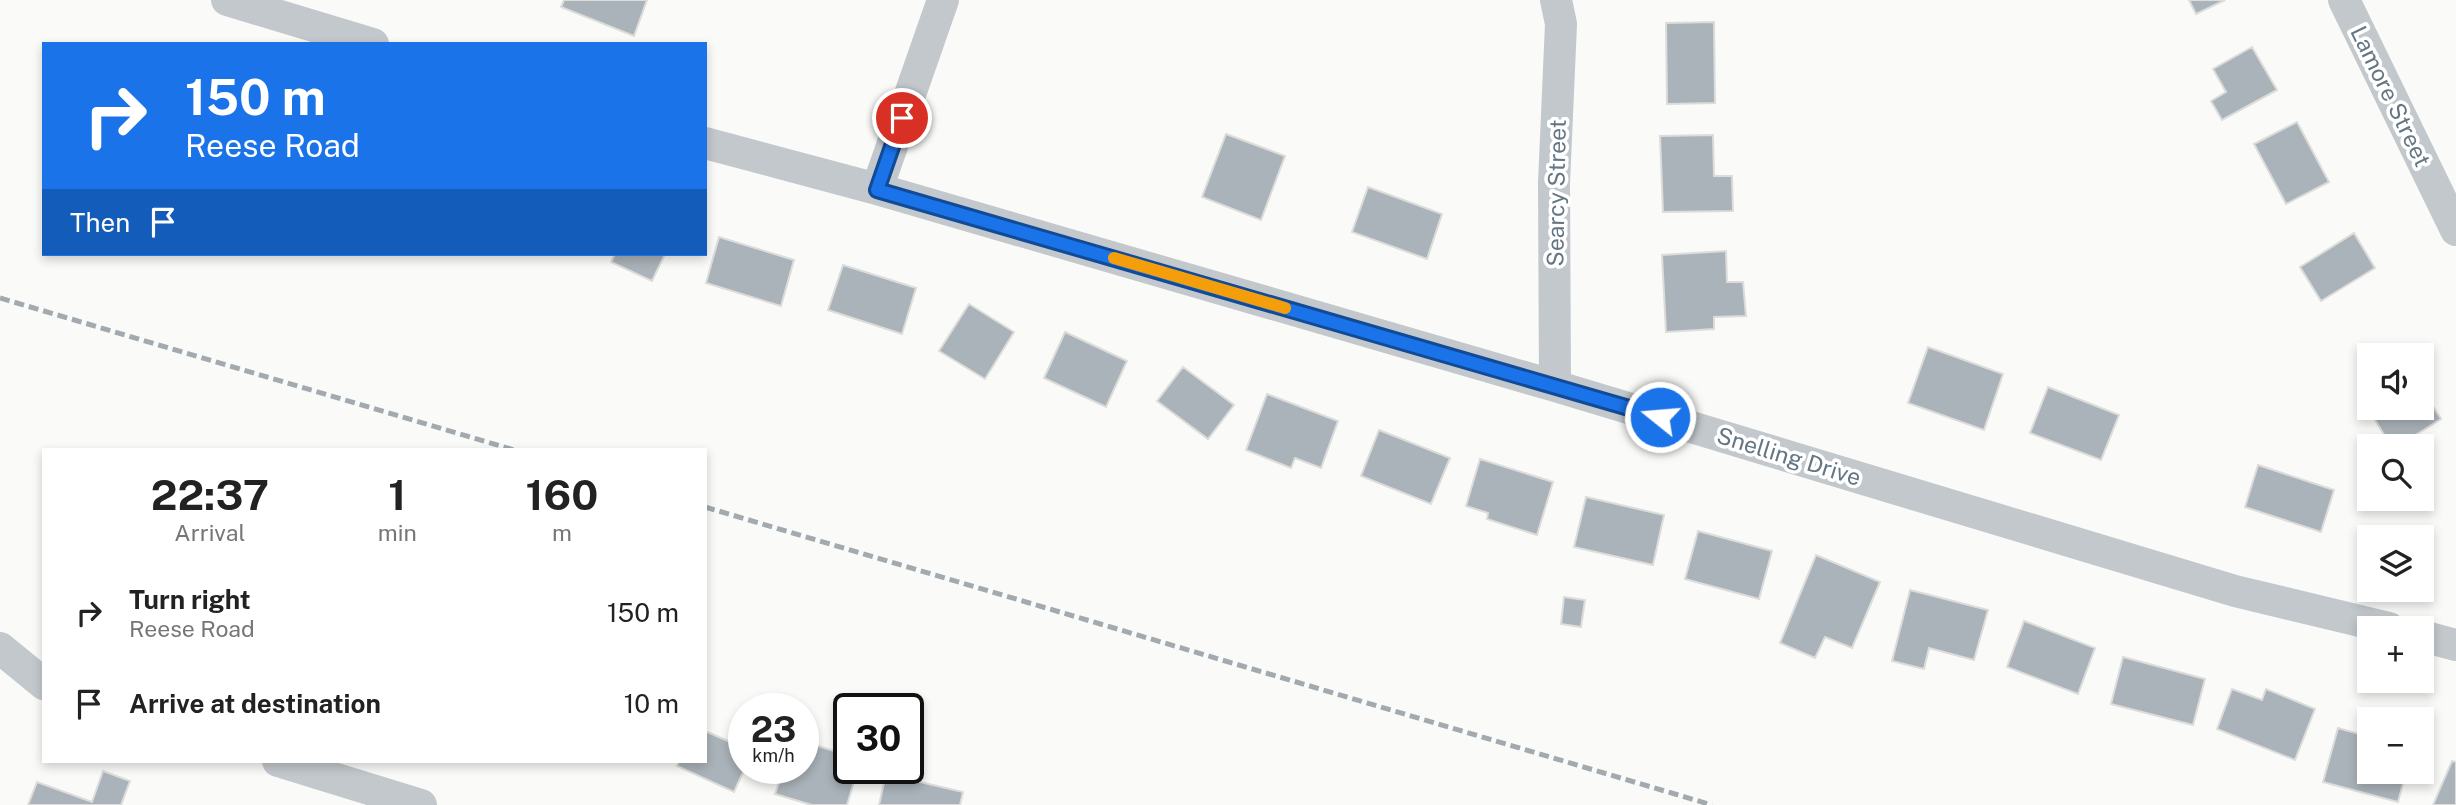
<!DOCTYPE html>
<html lang="en">
<head>
<meta charset="utf-8">
<style>
	body { margin:0; font-family:"Public Sans",sans-serif; background:#f6f6f6; color:#222; height:100vh; display:flex; flex-direction:column; font-size:26px; white-space:nowrap }
	* { box-sizing:border-box; margin:0 }
	p { font-size:23px; color:#767676 }
	.icon { flex:none; width:38px; height:38px; fill:none; stroke:currentColor; stroke-width:2; stroke-linecap:round; stroke-linejoin:round }
	.map { position:relative; flex:1; overflow:hidden }
	.details { position:absolute; left:42px; top:448px; width:665px; height:315px; display:flex; flex-direction:column; background:#fff; border-radius:0px; box-shadow:0 4px 10px #0003 }
	.details>* { flex:none }
	.top-card { position:absolute; left:42px; top:42px; width:665px; height:214px; border-radius:0px; box-shadow:0 4px 10px #0003; background:#1a73e8; color:#fff; overflow:hidden }
	.buttons { position:absolute; left:2357px; top:343px; display:grid; gap:14px }
	.buttons a { display:grid; place-items:center; width:77px; height:77px; border-radius:0px; background:#fff; box-shadow:0 4px 10px #0003; font-size:35px }
	.speed { position:absolute; left:728px; top:693px; display:flex; gap:14px; font-size:35px; font-weight:700; text-align:center }
	.speed>* { display:grid; place-content:center; width:91px; height:91px; border-radius:50%; background:#fff; box-shadow:0 4px 10px #0003; line-height:1 }
	.speed small { font-size:18px; font-weight:400 }
	.speed .limit { border:4px solid #111; border-radius:10px; background:#fff; color:#111 }
	.pin { position:absolute; display:grid; place-items:center; width:60px; height:60px; color:#fff; margin:-30px; border:4px solid #fff; border-radius:50%; box-shadow:0 2px 7px #0007 }
	.me { position:absolute; width:77px; margin:-38px; rotate:287deg; stroke-linejoin:round; filter:drop-shadow(0 0 5px #0008) }
	.turn { display:flex; align-items:center; gap:24px; height:147px; padding:0 28px; font-size:32px }
	.turn .icon { width:91px; height:91px; stroke-width:2.5 }
	.turn b { display:block; font-size:49px; line-height:60px }
	.then { display:flex; align-items:center; height:66px; padding:0 28px; background:#0003; gap:14px; font-size:26px }
	.eta { display:flex; justify-content:space-evenly; align-items:center; height:119px; text-align:center }
	.eta b { font-size:42px; font-weight:700; line-height:49px }
	ul { padding:0; list-style:none }
	li { display:flex; align-items:center; gap:21px; height:91px; padding:0 28px }
	li div { flex:1 }
	li b { display:block; font-size:26px }
	li em { font-style:normal }
	.map>svg:first-child { display:block }
	.building { fill:#aab3b9; stroke:#dcdcda; stroke-width:2 }
	.lines { fill:none; stroke-linecap:round; stroke-linejoin:round }
	.street { stroke:#c3c8cc; stroke-width:32 }
	.rail { stroke:#a2aab0; stroke-width:5; stroke-dasharray:10 5; stroke-linecap:butt }
	.route-casing { stroke:#114b97; stroke-width:18 }
	.route { stroke:#1a73e8; stroke-width:12 }
	.slow { stroke:#f59e0b; stroke-width:12 }
	.labels { text-anchor:middle; dominant-baseline:central; stroke-width:7; stroke-linejoin:round; paint-order:stroke }
	.street-label { font-size:23px; fill:#657683; stroke:#fff }
</style>
</head>
<body>
<div class="map">
<svg width="2456" height="805" viewBox="0 0 2456 805">
	<rect width="100%" height="100%" fill="#fafaf8"/>
	<path class="building" d="M564 0H647L634 36 561 7Z
		M2189 0H2225L2196 14Z
		M1714 22 1715 103 1667 104 1666 23Z
		M2252 47 2277 90 2222 120 2211 101 2226 92 2213 69Z
		M2297 122 2329 182 2286 204 2254 144Z
		M1226 134 1285 156 1261 220 1202 197Z
		M1713 135 1714 176H1732L1733 211 1663 212 1660 136Z
		M1368 187 1442 214 1427 259 1352 232Z
		M2354 233 2375 268 2321 301 2300 267Z
		M719 237 794 260 781 306 706 283Z
		M1726 251 1727 282H1743L1746 316 1714 317V329L1666 332 1662 255Z
		M615 254H665L652 281 611 262Z
		M843 265 916 288 902 334 828 310Z
		M969 304 1014 332 985 379 939 351Z
		M1065 332 1127 361 1106 407 1044 378Z
		M1928 347 2003 374 1984 430 1908 403Z
		M1183 367 1234 405 1208 439 1157 401Z
		M2048 387 2119 415 2101 460 2030 433Z
		M2422 389 2441 419 2398 446H2391L2361 397 2370 392V408H2422Z
		M1267 394 1338 421 1321 468 1295 458 1291 468 1246 450Z
		M1379 430 1450 458 1431 504 1361 476Z
		M1480 459 1553 482 1537 535 1487 519 1488 513 1466 506Z
		M2258 465 2334 490 2321 532 2245 507Z
		M1586 497 1664 515 1653 565 1574 547Z
		M1698 531 1772 551 1759 599 1685 579Z
		M1816 555 1880 582 1852 648 1825 637 1815 658 1780 643Z
		M1910 590 1988 610 1974 660 1929 648 1924 669 1892 661Z
		M1564 597 1585 600 1581 627 1561 624Z
		M2024 621 2095 648 2078 694 2007 667Z
		M2123 657 2205 679 2193 725 2111 704Z
		M2232 689 2262 700 2266 689 2315 709 2295 760 2217 729Z
		M2338 728 2370 737V772H2406L2398 802 2323 782Z
		M705 731 744 748 745 768 734 792 677 766 679 761H705Z
		M803 741 849 756V768H858L847 805H812L775 794 784 768H803Z
		M2452 761 2456 762V805H2433Z
		M103 771 130 781 121 805H28L37 782 92 802Z
		M886 774 963 792 960 805H879Z"/>
	<g class="lines">
		<path class="street" d="M227 0 373 44
			M2344 0 2456 230
			M705 143 877 189 1555 386 2235 591 2389 628
			M877 189 943 0
			M1555 386 1554 183 1561 24 1556 0
			M2422 636 2456 645
			M0 648 44 684
			M278 761 421 805"/>
		<path class="rail" d="M0 298 514 450
			M705 507 1712 805"/>
	</g>
	<g class="lines">
		<g class="route-casing">
			<path id="route" d="M902 118 877 190 1660 417"/>
		</g>
		<use href="#route" class="route"/>
		<path class="slow" d="M1114 258 1285 308"/>
	</g>
	<g class="labels">
		<g class="street-label">
			<text transform="translate(2391 96) rotate(64)">Lamore Street</text>
			<text transform="translate(1556 193) rotate(-89)">Searcy Street</text>
			<text transform="translate(1789 456) rotate(17)">Snelling Drive</text>
		</g>
	</g>
</svg>
<div class="buttons">
<a><svg class="icon" aria-label="sound" viewBox="0 0 24 24"><path d="M4 9h4l5-4v14l-5-4H4zM17 9q2 3 0 6"/></svg></a>
<a><svg class="icon" aria-label="search" viewBox="0 0 24 24"><circle cx="10" cy="10" r="6"/><path d="M15 15l6 6"/></svg></a>
<a><svg class="icon" aria-label="layers" viewBox="0 0 24 24"><path d="M12 4l9 5-9 5-9-5zM3 14l9 5 9-5"/></svg></a>
<a>+</a>
<a>−</a>
</div>
<div class="speed"><div>23<small>km/h</small></div><div class="limit">30</div></div>
<div class="pin" style="left:902px;top:118px;background:#d93025"><svg class="icon" aria-label="arrive" viewBox="0 0 24 24"><path d="M6 21V4h12l-3 4 3 4H6"/></svg></div>
<svg class="me" style="left:1660px;top:417px" viewBox="-20 -20 40 40"><circle r="17" fill="#1a73e8" stroke="#fff" stroke-width="3"/><path d="M0-11L8 9 0 5-8 9z" fill="#fff"/></svg>
<div class="top-card">
<div class="turn"><svg class="icon" aria-label="right" viewBox="0 0 24 24"><path d="M7 20v-9h11M14 6l5 5-5 5"/></svg><div><b>150 m</b>Reese Road</div></div>
<div class="then">Then<svg class="icon" aria-label="arrive" viewBox="0 0 24 24"><path d="M6 21V4h12l-3 4 3 4H6"/></svg></div>
</div>
<section class="details">
<div class="eta">
<div><b>22:37</b><p>Arrival</p></div>
<div><b>1</b><p>min</p></div>
<div><b>160</b><p>m</p></div>
</div>
<ul>
<li><svg class="icon" aria-label="right" viewBox="0 0 24 24"><path d="M7 20v-9h11M14 6l5 5-5 5"/></svg><div><b>Turn right</b><p>Reese Road</p></div><em>150 m</em></li>
<li><svg class="icon" aria-label="arrive" viewBox="0 0 24 24"><path d="M6 21V4h12l-3 4 3 4H6"/></svg><div><b>Arrive at destination</b></div><em>10 m</em></li>
</ul>
</section>
</div>
</body>
</html>
